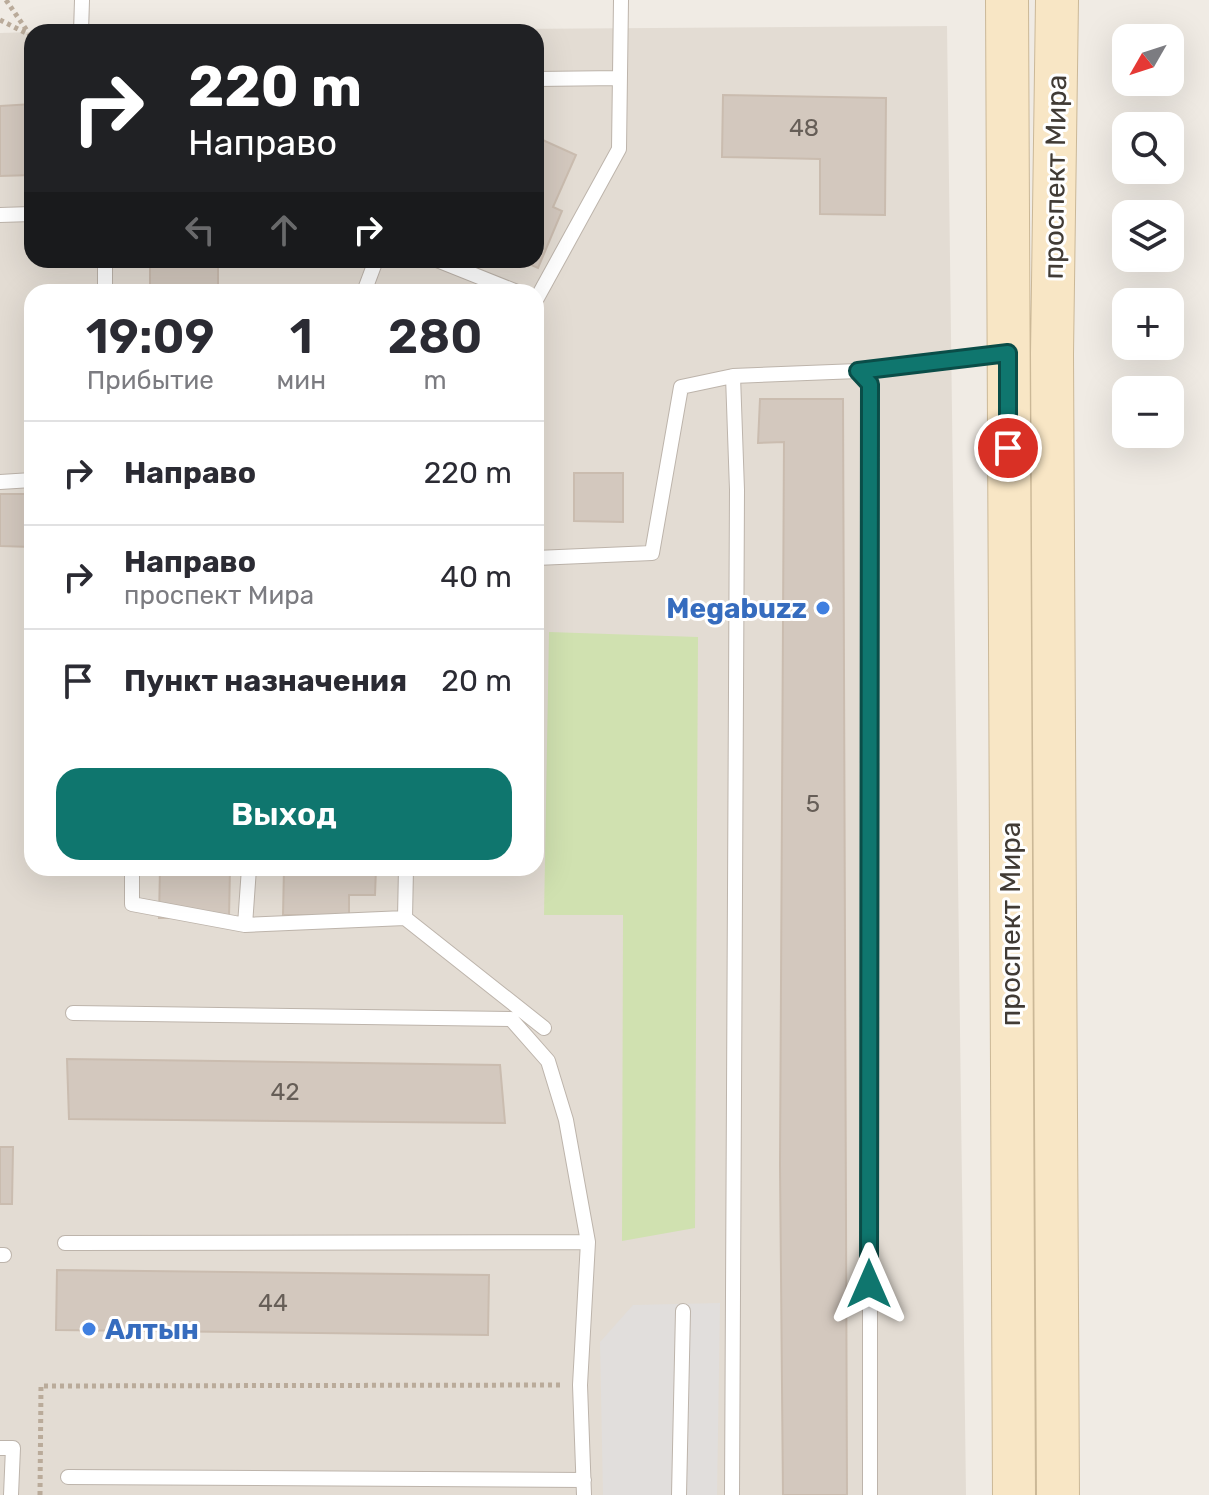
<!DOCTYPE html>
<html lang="ru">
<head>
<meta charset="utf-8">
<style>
	body { margin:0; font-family:Rubik,sans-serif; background:#f2f2f3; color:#2b2b33; height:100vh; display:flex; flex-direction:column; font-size:30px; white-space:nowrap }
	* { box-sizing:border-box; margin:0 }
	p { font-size:26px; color:#7c7c81 }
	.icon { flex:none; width:44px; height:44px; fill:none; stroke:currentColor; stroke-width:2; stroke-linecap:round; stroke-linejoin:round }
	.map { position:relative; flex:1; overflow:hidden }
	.drawer { position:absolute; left:24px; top:284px; width:520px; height:592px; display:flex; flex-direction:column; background:#fff; border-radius:24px; box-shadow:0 8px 32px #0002 }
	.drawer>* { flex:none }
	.top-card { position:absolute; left:24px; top:24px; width:520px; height:244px; border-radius:24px; box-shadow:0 8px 32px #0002; background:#202124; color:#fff; overflow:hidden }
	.needle { width:52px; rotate:231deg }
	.controls { position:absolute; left:1112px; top:24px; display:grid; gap:16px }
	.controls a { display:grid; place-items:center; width:72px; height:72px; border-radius:16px; background:#fff; box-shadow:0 8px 32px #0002; font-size:40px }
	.pin { position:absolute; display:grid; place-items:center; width:68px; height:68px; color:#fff; margin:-34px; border:4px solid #fff; border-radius:50%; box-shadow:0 2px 8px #0007 }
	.me { position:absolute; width:88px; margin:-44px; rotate:0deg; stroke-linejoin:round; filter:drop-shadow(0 0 6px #0008) }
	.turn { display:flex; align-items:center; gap:28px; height:168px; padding:0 32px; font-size:36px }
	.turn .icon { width:104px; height:104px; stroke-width:2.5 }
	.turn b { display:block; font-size:56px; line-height:68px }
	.lanes { display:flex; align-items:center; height:76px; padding:0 32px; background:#0003; justify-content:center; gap:40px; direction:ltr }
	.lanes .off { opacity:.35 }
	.eta { display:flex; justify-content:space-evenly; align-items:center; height:136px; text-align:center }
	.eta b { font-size:48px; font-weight:600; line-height:56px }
	.primary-button { display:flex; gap:16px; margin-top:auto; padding:16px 32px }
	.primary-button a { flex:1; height:92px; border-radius:24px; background:#0f766e; color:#fff; font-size:32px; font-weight:600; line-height:92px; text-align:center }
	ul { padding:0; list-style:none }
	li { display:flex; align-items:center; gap:24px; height:104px; padding:0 32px; border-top:2px solid #e1e1e2 }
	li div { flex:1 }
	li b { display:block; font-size:30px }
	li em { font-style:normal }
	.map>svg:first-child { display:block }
	.residential { fill:#e3dcd3; fill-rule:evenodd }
	.green { fill:#d0e1b0 }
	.parking { fill:#e1dedc }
	.building { fill:#d3c8be; stroke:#cabcaf; stroke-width:2 }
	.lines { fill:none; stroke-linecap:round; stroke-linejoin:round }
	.service-casing { stroke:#bdb4ab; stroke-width:16 }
	.secondary-casing { stroke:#cbb897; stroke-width:44 }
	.path { stroke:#baab9a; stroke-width:5; stroke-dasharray:4 4; stroke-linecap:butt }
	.service { stroke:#fff; stroke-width:14 }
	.secondary { stroke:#f8e6c5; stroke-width:42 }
	.route-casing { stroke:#0a4d48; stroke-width:20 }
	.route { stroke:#0f766e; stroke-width:14 }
	.shop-dot { fill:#3f7fe0; stroke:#fff; stroke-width:3 }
	.labels { text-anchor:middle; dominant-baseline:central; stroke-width:6; stroke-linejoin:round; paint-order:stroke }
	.number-label { font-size:24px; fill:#665e57 }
	.street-label { font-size:28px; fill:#413b35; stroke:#fff }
	.shop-label { font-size:28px; font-weight:bold; fill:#366cbe; stroke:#fff; text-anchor:end }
</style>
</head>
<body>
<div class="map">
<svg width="1209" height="1495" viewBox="0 0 1209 1495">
	<rect width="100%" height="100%" fill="#f0ebe4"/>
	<path class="residential" d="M947 26 966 1495H0V33L32 32V260H536V32H100ZM32 292H536V868H32Z"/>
	<path class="green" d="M549 632 698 637 695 1228 622 1241 623 915H544Z"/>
	<path class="parking" d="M720 1303 717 1495H603L600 1342 633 1305Z"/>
	<path class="building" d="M723 95 886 98 885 215 820 214V159L722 157Z
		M32 104V175L0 176V106Z
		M536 137 576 155 553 207 562 211 538 268 520 260H536Z
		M150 260H218V292H150Z
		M760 399H843L847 1495H783L780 1165 784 442 758 443Z
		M574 473H623V522L574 521Z
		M0 494H32V547L0 546Z
		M160 868H230L229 917 159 918Z
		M284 868H376L375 895H349V915H283Z
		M67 1059 500 1065 505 1123 69 1119Z
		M0 1147H13L12 1204H0Z
		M57 1270 489 1275 488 1335 56 1330Z"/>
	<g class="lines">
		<g class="service-casing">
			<path id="service" d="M81 32 82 0
				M536 79 620 78
				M0 215 32 214
				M105 260V292
				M437 260 517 292
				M364 292 376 260
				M536 300 619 149 621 0
				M858 371 1004 354
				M0 482 32 480
				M536 558 652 553 681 387 733 376
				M132 868V904L245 925 405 918 544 1028
				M405 918 406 868
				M245 925 249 868
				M73 1013 511 1019 548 1061 566 1120 588 1242 580 1385 584 1495
				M65 1243 588 1242
				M0 1255H4
				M0 1448H13L11 1495
				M68 1477 584 1480
				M679 1495 683 1311
				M732 1495 737 490 733 376 858 371 870 384V1495"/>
		</g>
		<g class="secondary-casing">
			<path id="secondary" d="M1007 0 1014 1495
				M1057 0 1052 354 1058 1495"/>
		</g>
		<path class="path" d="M6 0 32 38
			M0 20 28 34
			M40 1495 41 1386 563 1385"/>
		<use href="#service" class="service"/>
		<use href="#secondary" class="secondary"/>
	</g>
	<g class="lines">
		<g class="route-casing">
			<path id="route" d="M869 1284 870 384 858 371 1008 353V448"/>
		</g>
		<use href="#route" class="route"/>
	</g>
	<g class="shop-dot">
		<circle cx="823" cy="608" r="8"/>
		<circle cx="89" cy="1329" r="8"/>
	</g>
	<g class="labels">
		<g class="number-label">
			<text x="804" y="128">48</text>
			<text x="813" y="804">5</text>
			<text x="285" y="1092">42</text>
			<text x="273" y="1303">44</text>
		</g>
		<g class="street-label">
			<text transform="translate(1055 177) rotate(-89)">проспект Мира</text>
			<text transform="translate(1010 924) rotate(-90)">проспект Мира</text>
		</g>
		<g class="shop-label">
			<text x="807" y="608">Megabuzz</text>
			<text x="105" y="1329" text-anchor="start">Алтын</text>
		</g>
	</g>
</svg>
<div class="controls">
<a><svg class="needle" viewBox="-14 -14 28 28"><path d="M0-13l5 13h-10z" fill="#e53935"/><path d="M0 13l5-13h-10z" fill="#7c7c81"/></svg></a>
<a><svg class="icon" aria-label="search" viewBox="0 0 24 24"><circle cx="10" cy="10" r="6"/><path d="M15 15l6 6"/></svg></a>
<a><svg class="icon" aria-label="layers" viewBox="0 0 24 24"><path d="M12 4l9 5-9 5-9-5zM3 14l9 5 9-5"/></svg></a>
<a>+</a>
<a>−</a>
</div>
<div class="pin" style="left:1008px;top:448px;background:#d93025"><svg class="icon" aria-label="arrive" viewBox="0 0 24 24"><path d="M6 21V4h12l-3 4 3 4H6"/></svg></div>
<svg class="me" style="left:869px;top:1284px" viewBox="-20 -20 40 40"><path d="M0-17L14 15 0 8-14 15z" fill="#0f766e" stroke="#fff" stroke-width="4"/></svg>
<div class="top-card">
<div class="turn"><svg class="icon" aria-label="right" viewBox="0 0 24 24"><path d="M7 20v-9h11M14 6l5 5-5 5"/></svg><div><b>220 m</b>Направо</div></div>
<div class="lanes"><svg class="icon off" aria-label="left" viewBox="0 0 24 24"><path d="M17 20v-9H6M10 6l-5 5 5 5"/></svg><svg class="icon off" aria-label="ahead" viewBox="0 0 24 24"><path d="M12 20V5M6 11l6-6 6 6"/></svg><svg class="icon" aria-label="right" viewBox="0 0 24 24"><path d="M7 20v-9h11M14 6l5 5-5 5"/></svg></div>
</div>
<section class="drawer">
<div class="eta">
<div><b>19:09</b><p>Прибытие</p></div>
<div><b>1</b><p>мин</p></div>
<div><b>280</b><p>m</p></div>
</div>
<ul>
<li><svg class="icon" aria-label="right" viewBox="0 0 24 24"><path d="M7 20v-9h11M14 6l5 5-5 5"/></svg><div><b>Направо</b></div><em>220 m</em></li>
<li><svg class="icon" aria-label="right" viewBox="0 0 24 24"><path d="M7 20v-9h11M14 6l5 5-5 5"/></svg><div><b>Направо</b><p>проспект Мира</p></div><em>40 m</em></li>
<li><svg class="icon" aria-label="arrive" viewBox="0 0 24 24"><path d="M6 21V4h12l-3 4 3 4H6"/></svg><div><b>Пункт назначения</b></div><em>20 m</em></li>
</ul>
<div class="primary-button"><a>Выход</a></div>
</section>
</div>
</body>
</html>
